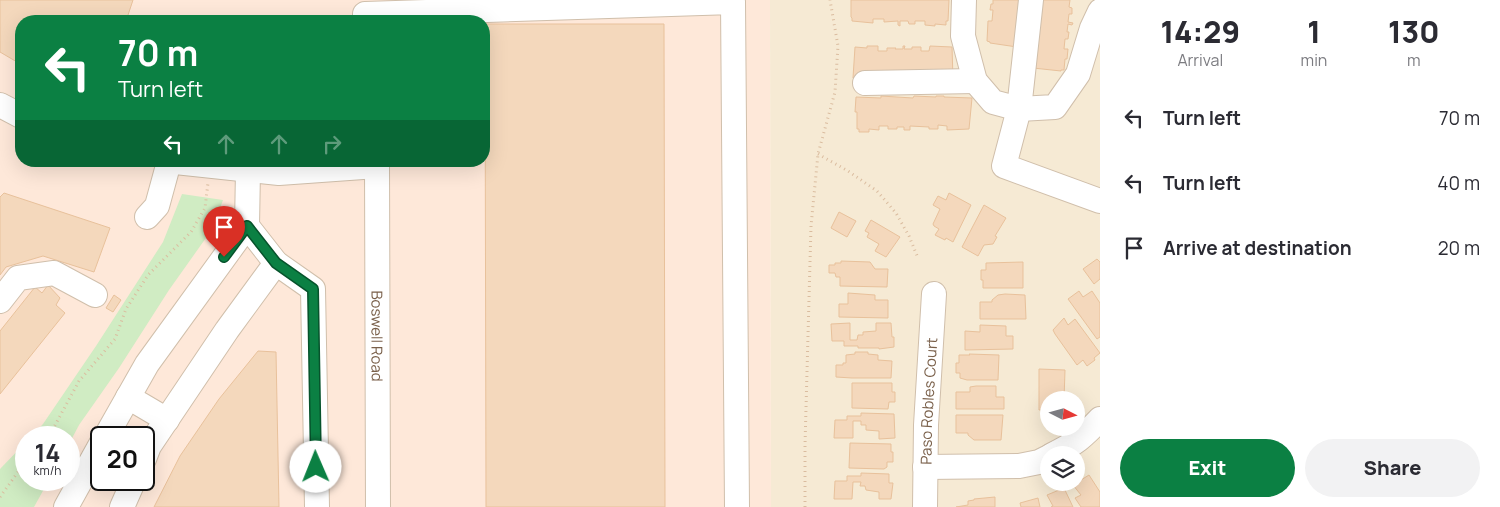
<!DOCTYPE html>
<html lang="en">
<head>
<meta charset="utf-8">
<style>
	body { margin:0; font-family:Manrope,sans-serif; background:#f2f2f3; color:#2b2b33; height:100vh; display:flex; flex-direction:column; font-size:19px; white-space:nowrap }
	* { box-sizing:border-box; margin:0 }
	p { font-size:16px; color:#7c7c81 }
	.icon { flex:none; width:28px; height:28px; fill:none; stroke:currentColor; stroke-width:2; stroke-linecap:round; stroke-linejoin:round }
	.map { position:relative; flex:1; overflow:hidden }
	.details { display:flex; flex-direction:column; background:#fff; width:400px }
	.details>* { flex:none }
	.hud { position:absolute; left:15px; top:15px; width:475px; height:152px; border-radius:20px; box-shadow:0 5px 20px #0002; background:#0b8043; color:#fff; overflow:hidden }
	.needle { width:32px; rotate:96deg }
	.buttons { position:absolute; left:1040px; top:391px; display:grid; gap:10px }
	.buttons a { display:grid; place-items:center; width:45px; height:45px; border-radius:50%; background:#fff; box-shadow:0 5px 20px #0002; font-size:25px }
	.speed { position:absolute; left:15px; top:426px; display:flex; gap:10px; font-size:25px; font-weight:700; text-align:center }
	.speed>* { display:grid; place-content:center; width:65px; height:65px; border-radius:50%; background:#fff; box-shadow:0 5px 20px #0002; line-height:1 }
	.speed small { font-size:12px; font-weight:400 }
	.speed .limit { border:2px solid #111; border-radius:8px; background:#fff; color:#111 }
	.pin { position:absolute; display:grid; place-items:center; width:42px; height:42px; color:#fff; margin:-51px -21px; border-radius:50% 50% 50% 0; rotate:-45deg; box-shadow:0 0 5px #0007 }
	.pin .icon { rotate:45deg }
	.me { position:absolute; width:55px; margin:-28px; rotate:359deg; stroke-linejoin:round; filter:drop-shadow(0 0 4px #0008) }
	.turn { display:flex; align-items:center; gap:18px; height:105px; padding:0 20px; font-size:22px }
	.turn .icon { width:65px; height:65px; stroke-width:2.5 }
	.turn b { display:block; font-size:35px; line-height:42px }
	.lanes { display:flex; align-items:center; height:48px; padding:0 20px; background:#0003; justify-content:center; gap:25px; direction:ltr }
	.lanes .off { opacity:.35 }
	.eta { display:flex; justify-content:space-evenly; align-items:center; height:85px; text-align:center }
	.eta b { font-size:30px; font-weight:800; line-height:35px }
	.primary-button { display:flex; gap:10px; margin-top:auto; padding:10px 20px }
	.primary-button a { flex:1; height:58px; border-radius:30px; background:#0b8043; color:#fff; font-size:20px; font-weight:800; line-height:58px; text-align:center }
	.primary-button a+a { background:#f2f2f3; color:#2b2b33 }
	ul { padding:0; list-style:none }
	li { display:flex; align-items:center; gap:15px; height:65px; padding:0 20px }
	li div { flex:1 }
	li b { display:block; font-size:19px }
	li em { font-style:normal }
	main { display:flex; flex:1; min-height:0 }
	.map>svg:first-child { display:block }
	.residential { fill:#f6ead4; fill-rule:evenodd }
	.commercial { fill:#fee8d9; fill-rule:evenodd }
	.green { fill:#d0ecc3 }
	.building { fill:#f4d8bc; stroke:#e8c19b }
	.lines { fill:none; stroke-linecap:round; stroke-linejoin:round }
	.minor-casing { stroke:#d0bfab; stroke-width:26 }
	.path { stroke:#dabc9f; stroke-width:3; stroke-dasharray:1 4; stroke-linecap:butt }
	.minor { stroke:#fff; stroke-width:24 }
	.route-casing { stroke:#07532c; stroke-width:12 }
	.route { stroke:#0b8043; stroke-width:9 }
	.labels { text-anchor:middle; dominant-baseline:central; stroke-width:4; stroke-linejoin:round; paint-order:stroke }
	.street-label { font-size:15px; fill:#795f49; stroke:#fffaee }
</style>
</head>
<body>
<main>
<div class="map">
<svg width="1100" height="507" viewBox="0 0 1100 507">
	<rect width="100%" height="100%" fill="#fdf7e6"/>
	<path class="residential" d="M770 0H1100V507H771ZM1049 400H1076V428H1049ZM1049 455H1076V482H1049Z"/>
	<path class="commercial" d="M0 0H770L771 507H0ZM21 21H484V161H21ZM26 438H69V480H26ZM101 438H144V480H101Z"/>
	<path class="green" d="M182 194 223 200 213 228 169 290 119 368 79 425 69 444V438L31 437 43 424 96 346 163 242Z
		M26 442V480H49L34 507H0V469Z"/>
	<path class="building" d="M0 0H133L126 21H21V63L17 62 0 52Z
		M851 0H949L948 21H946V25L935 24V26L925 25V21H915V24H909L908 21H900V26L898 25V21L884 22V19H873V23L852 21V18L851 17Z
		M993 0H1023L1017 47 990 43V42L987 41 988 21H992L993 10H990L991 4H993Z
		M1040 0H1070L1069 7 1072 8V14H1069L1068 22 1073 23 1072 25 1068 24 1067 32H1069L1068 39H1065L1064 49H1068L1067 59H1065L1064 70H1061V71L1033 68Z
		M485 24H664L665 507H486Z
		M867 46H878V51H887V48H896L895 49H903V46H905L904 49H912V47H921V51H929L930 46 952 47 953 79 853 78 855 47 867 48Z
		M881 96 913 98 914 96 936 97V96H944V97L972 98 969 129 947 130V126L938 125V129H929V127L910 126V130H904V127H897V129H888V126H879V130L869 129V132H859V129H857V112H855L856 97 881 98Z
		M4 193 110 228 94 272 43 256 6 267 0 275V197Z
		M949 193 971 205 953 242 946 238 945 240 935 235 939 229 934 226 933 224 940 209 933 205 938 196 946 200Z
		M984 205 1006 218 995 236 997 237 993 244 984 245 978 256 962 247Z
		M839 212 856 221 847 237 831 228Z
		M871 220 900 237 886 257 875 251 879 244 867 237 869 233 865 231Z
		M1097 259 1100 262V279L1094 284 1083 269Z
		M841 261 870 262 875 269H888L887 287 840 286V277H836L835 273H829V265H835V263H841Z
		M1023 262V288H983V280H981V270H986V263Z
		M48 285 60 298 56 305 65 313 0 394V331L35 287 42 293Z
		M1079 291 1083 297 1092 291 1100 303V337L1097 339 1068 299Z
		M848 293 875 295V300H888V318L839 317V304H848Z
		M1005 294 1025 295 1026 319H980V302H992V300L998 295Z
		M114 295 121 300 113 312 106 308Z
		M1064 318 1068 325 1075 319 1100 353 1094 358 1095 360 1087 366 1083 360 1077 365 1055 334 1053 330Z
		M850 323V340H857L858 335H863V332L876 331V323H891L892 337H894V347L879 349V348H858V346H844V341H832L831 324Z
		M980 325 1006 326V336H1013V349L965 350V331L980 332Z
		M258 351 276 352 279 507H154L180 456 219 399Z
		M855 352H868V354L878 355V360L892 361 891 378H852L836 377V365H843V363H846V355L855 354Z
		M969 354 999 355 998 380H967L960 378V373H956V363H959V355H970Z
		M1039 369 1065 370 1064 400H1049V413H1047V410H1039Z
		M852 383H892V392H895V402H889L888 409 852 408Z
		M976 386H996V397H1004V409H956V392H970V387Z
		M861 413 894 414 895 438 879 439V431L866 430V425H861V421H853V438H834L835 420H847V416H861Z
		M956 415H1003L1001 440H974L968 435V433H956Z
		M850 443 891 444V452H893V462H887V467L884 469 849 468Z
		M861 473 889 474V483H893L891 499H879V492L866 490 865 486H860L861 482H853L852 499H834L835 481H847V476H861Z
		M1089 475 1100 492V507H1081L1075 498 1081 495 1073 485Z
		M1064 488 1073 507H1051L1053 506 1047 495Z
		M995 497V507H956L968 505V501L974 500V499Z
		M1038 498 1040 507H1021L1020 503Z"/>
	<g class="lines">
		<g class="minor-casing">
			<g id="minor">
				<path d="M964 0 963 36 975 81 993 102 1019 109 1055 107 1078 74 1092 28 1100 11"/>
				<path d="M1031 0 1019 109 1004 166 1100 201"/>
				<path d="M365 14 733 2 737 507"/>
				<path d="M865 83 975 81"/>
				<path d="M0 105 21 116"/>
				<path d="M166 161 279 173 377 166"/>
				<path id="s1" d="M377 161 378 507"/>
				<path d="M147 217 157 206 169 162"/>
				<path d="M247 226 276 263 313 289 317 507"/>
				<path d="M0 301 18 278 54 273 95 295"/>
				<path d="M128 397 167 420"/>
				<path d="M105 438 147 364 247 226 248 170"/>
				<path d="M1052 455C1075 444 1083 437 1100 419"/>
				<path d="M144 459 149 446 227 330 276 263"/>
				<path d="M925 467 1019 466 1039 462 1049 457"/>
				<path d="M66 507 101 444"/>
				<path d="M122 507 134 480"/>
				<path id="s2" d="M925 507 926 425 934 294"/>
			</g>
		</g>
		<path class="path" d="M818 154 848 171 877 191 896 213 909 236 918 258
			M46 438 53 429 79 381 115 339 126 309 148 275 191 232 205 208 208 183
			M0 497 26 461
			M805 507V445L811 226 818 154 835 92 838 46 830 0"/>
		<use href="#minor" class="minor"/>
	</g>
	<g class="lines">
		<g class="route-casing">
			<path id="route" d="M224 257 247 226 276 263 313 289 316 467"/>
		</g>
		<use href="#route" class="route"/>
	</g>
	<g class="labels">
		<g class="street-label">
			<text stroke="none"><textPath href="#s1" startOffset="175">Boswell Road</textPath></text>
			<text stroke="none"><textPath href="#s2" startOffset="106">Paso Robles Court</textPath></text>
		</g>
	</g>
</svg>
<div class="buttons">
<a><svg class="needle" viewBox="-14 -14 28 28"><path d="M0-13l5 13h-10z" fill="#e53935"/><path d="M0 13l5-13h-10z" fill="#7c7c81"/></svg></a>
<a><svg class="icon" aria-label="layers" viewBox="0 0 24 24"><path d="M12 4l9 5-9 5-9-5zM3 14l9 5 9-5"/></svg></a>
</div>
<div class="speed"><div>14<small>km/h</small></div><div class="limit">20</div></div>
<div class="pin" style="left:224px;top:257px;background:#d93025"><svg class="icon" aria-label="arrive" viewBox="0 0 24 24"><path d="M6 21V4h12l-3 4 3 4H6"/></svg></div>
<svg class="me" style="left:316px;top:467px" viewBox="-20 -20 40 40"><circle r="19" fill="#fff"/><path d="M0-13L10 11 0 6-10 11z" fill="#0b8043"/></svg>
<div class="hud">
<div class="turn"><svg class="icon" aria-label="left" viewBox="0 0 24 24"><path d="M17 20v-9H6M10 6l-5 5 5 5"/></svg><div><b>70 m</b>Turn left</div></div>
<div class="lanes"><svg class="icon" aria-label="left" viewBox="0 0 24 24"><path d="M17 20v-9H6M10 6l-5 5 5 5"/></svg><svg class="icon off" aria-label="ahead" viewBox="0 0 24 24"><path d="M12 20V5M6 11l6-6 6 6"/></svg><svg class="icon off" aria-label="ahead" viewBox="0 0 24 24"><path d="M12 20V5M6 11l6-6 6 6"/></svg><svg class="icon off" aria-label="right" viewBox="0 0 24 24"><path d="M7 20v-9h11M14 6l5 5-5 5"/></svg></div>
</div>
</div>
<section class="details">
<div class="eta">
<div><b>14:29</b><p>Arrival</p></div>
<div><b>1</b><p>min</p></div>
<div><b>130</b><p>m</p></div>
</div>
<ul>
<li><svg class="icon" aria-label="left" viewBox="0 0 24 24"><path d="M17 20v-9H6M10 6l-5 5 5 5"/></svg><div><b>Turn left</b></div><em>70 m</em></li>
<li><svg class="icon" aria-label="left" viewBox="0 0 24 24"><path d="M17 20v-9H6M10 6l-5 5 5 5"/></svg><div><b>Turn left</b></div><em>40 m</em></li>
<li><svg class="icon" aria-label="arrive" viewBox="0 0 24 24"><path d="M6 21V4h12l-3 4 3 4H6"/></svg><div><b>Arrive at destination</b></div><em>20 m</em></li>
</ul>
<div class="primary-button"><a>Exit</a><a>Share</a></div>
</section>
</main>
</body>
</html>
